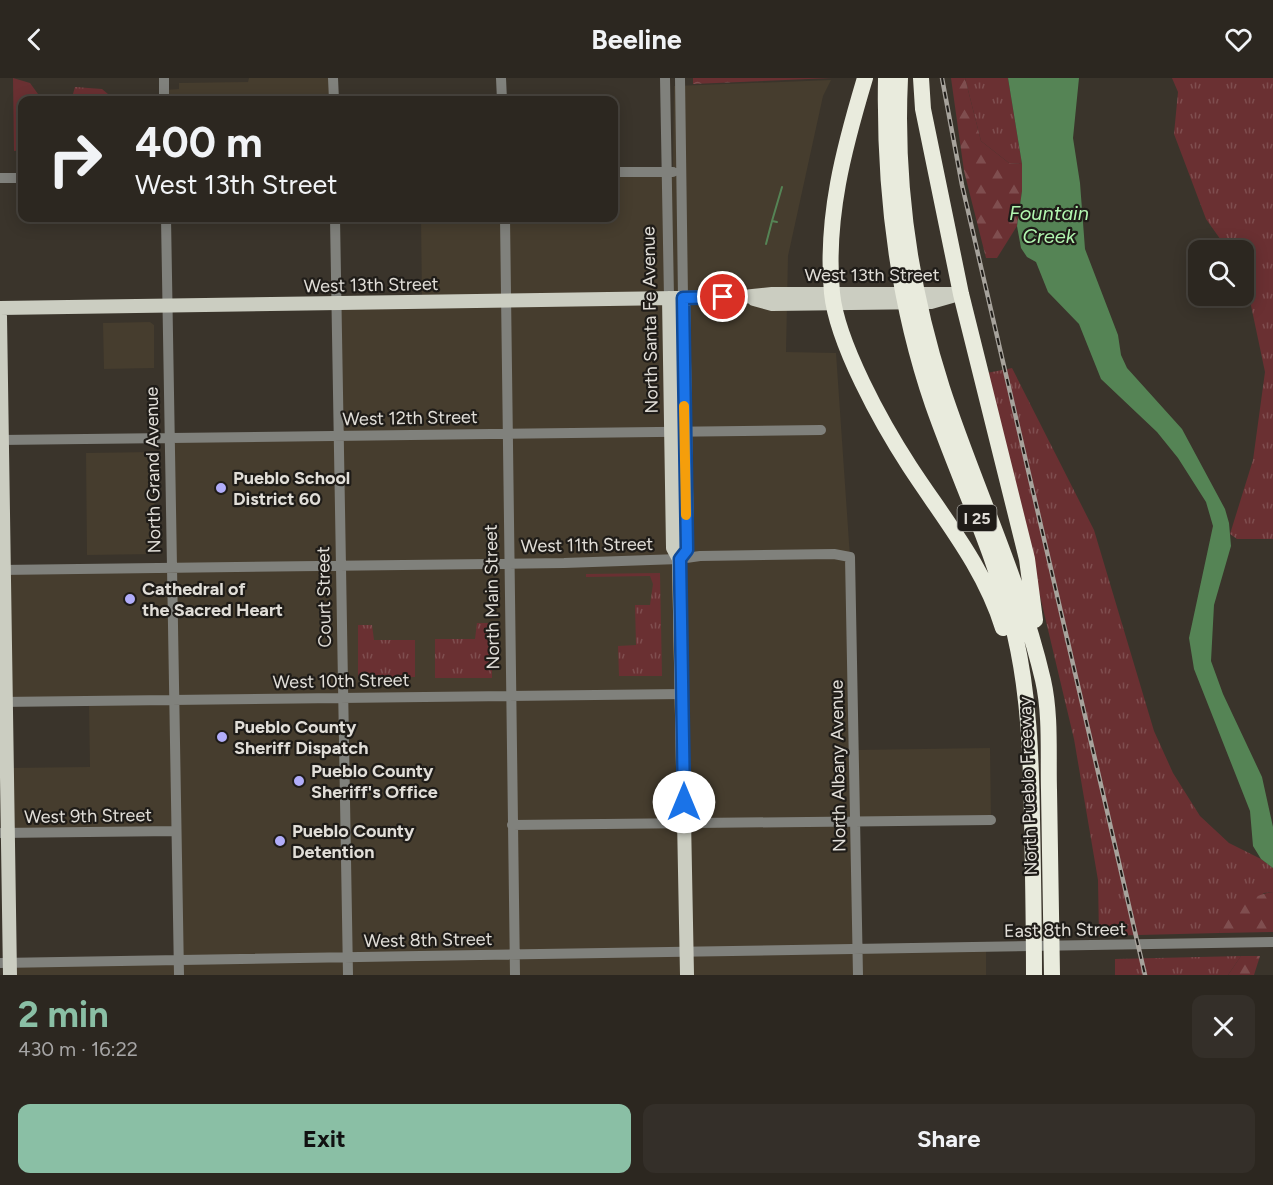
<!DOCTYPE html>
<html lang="en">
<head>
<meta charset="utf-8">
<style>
	body { margin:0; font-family:Figtree,sans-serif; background:#342f29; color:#f1f3f6; height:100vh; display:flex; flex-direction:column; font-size:22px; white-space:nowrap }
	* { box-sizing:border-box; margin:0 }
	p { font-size:20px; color:#a6a5a5 }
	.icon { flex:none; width:33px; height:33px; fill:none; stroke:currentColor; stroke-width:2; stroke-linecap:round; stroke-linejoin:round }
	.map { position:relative; height:897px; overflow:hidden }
	.sheet { display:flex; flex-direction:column; background:#2c2720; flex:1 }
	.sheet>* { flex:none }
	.hud { position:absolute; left:18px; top:18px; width:600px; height:126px; border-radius:12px; box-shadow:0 3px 15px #0003,0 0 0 2px #48443e; background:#2c2720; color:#f1f3f6; overflow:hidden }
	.fabs { position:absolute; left:1188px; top:162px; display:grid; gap:12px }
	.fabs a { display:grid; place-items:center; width:66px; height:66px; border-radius:12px; background:#2c2720; box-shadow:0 3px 15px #0003,0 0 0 2px #48443e; font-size:30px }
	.pin { position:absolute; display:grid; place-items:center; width:51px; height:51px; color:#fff; margin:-26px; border:3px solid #fff; border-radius:50%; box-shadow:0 2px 6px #0007 }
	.me { position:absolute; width:66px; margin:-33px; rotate:0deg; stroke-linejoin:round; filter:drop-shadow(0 0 4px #0008) }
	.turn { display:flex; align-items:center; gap:21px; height:126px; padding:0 18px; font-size:27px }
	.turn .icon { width:78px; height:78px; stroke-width:2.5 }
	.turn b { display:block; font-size:42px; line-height:51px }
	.round { display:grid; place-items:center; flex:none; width:63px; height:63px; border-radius:12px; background:#342f29 }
	.overview { display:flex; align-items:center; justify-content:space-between; height:102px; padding:0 18px }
	h1 { font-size:36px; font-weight:700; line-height:45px; color:#8abfa5 }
	.cta { display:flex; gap:12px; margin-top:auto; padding:12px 18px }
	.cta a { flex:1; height:69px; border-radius:12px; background:#8abfa5; color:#111; font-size:24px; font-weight:700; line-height:69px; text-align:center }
	.cta a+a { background:#342f29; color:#f1f3f6 }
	header { display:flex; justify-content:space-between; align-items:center; height:78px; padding:0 18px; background:#2c2720; font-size:27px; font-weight:700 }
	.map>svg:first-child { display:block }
	.built { fill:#463d2e }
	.grass { fill:url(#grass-tufts) }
	.forest { fill:url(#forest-firs) }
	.park { fill:url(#park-crowns) }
	.water { fill:#558455 }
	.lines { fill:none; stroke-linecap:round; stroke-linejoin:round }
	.stream { stroke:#558455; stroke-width:2 }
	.minor { stroke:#80817c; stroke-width:10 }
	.major { stroke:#cbcdc1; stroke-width:14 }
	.highway { stroke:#e9ebdd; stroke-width:16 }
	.rail-casing { stroke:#a7a39c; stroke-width:4.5 }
	.rail { stroke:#1f1c18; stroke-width:2; stroke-dasharray:7; stroke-linecap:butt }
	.route-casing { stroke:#114b97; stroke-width:15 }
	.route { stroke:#1a73e8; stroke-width:10 }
	.slow { stroke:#f59e0b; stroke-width:10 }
	.poi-dot { fill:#b1adfa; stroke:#1f1c18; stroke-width:2 }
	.labels { text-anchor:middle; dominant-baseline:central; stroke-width:4.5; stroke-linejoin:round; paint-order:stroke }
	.shield { fill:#1f1c18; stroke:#a7a49e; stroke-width:1.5 }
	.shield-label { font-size:16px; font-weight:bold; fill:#e1ded8 }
	.street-label { font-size:18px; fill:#e1ded8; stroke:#1f1c18 }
	.poi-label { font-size:18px; font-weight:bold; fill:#e1ded8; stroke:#1f1c18; text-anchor:start }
	.water-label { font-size:20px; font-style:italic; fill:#b2f7b0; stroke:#1f1c18 }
</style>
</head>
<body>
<header><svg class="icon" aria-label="back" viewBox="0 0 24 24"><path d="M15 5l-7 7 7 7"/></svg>Beeline<svg class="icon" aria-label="heart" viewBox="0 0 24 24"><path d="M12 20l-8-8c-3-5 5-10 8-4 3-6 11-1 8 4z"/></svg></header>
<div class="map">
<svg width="1273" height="897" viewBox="0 0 1273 897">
	<defs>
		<pattern id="grass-tufts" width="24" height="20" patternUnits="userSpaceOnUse" patternTransform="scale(1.5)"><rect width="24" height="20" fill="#6a3032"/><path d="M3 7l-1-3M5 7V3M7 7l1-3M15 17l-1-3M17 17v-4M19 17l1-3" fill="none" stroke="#7f4e4f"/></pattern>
		<pattern id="forest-firs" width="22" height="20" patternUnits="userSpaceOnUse" patternTransform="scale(1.5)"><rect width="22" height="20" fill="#6a3032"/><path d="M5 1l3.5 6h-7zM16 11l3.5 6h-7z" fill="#7f4e4f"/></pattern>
		<pattern id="park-crowns" width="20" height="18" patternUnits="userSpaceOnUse" patternTransform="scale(1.5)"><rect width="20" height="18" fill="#6a3032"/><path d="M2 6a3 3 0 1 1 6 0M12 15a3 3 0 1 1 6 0" fill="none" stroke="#7f4e4f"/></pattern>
	</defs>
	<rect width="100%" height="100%" fill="#3a342b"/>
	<path class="built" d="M249 0H333L334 22H164V12L179 11V5L248 4Z
		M831 2 823 18 788 178 786 274 836 275 850 479 855 672 990 670 991 742 856 744 857 872 986 870V897H10V885L178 883 176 753 8 755 7 690 90 689 89 624H6L4 492 171 490 170 360 338 358 336 225 422 224 421 140H614V92L673 90 674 8Z
		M150 244 154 247V290L104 291 103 245Z
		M154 374 155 476 87 477 86 375Z"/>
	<path class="grass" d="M13 0 30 5 38 16 36 22H22V72L14 73Z
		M965 0H1008L1022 86 1009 85 981 63Z
		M1172 0H1273V461H1237L1230 456 1253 382 1265 294 1249 218 1244 205V172H1228L1206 141 1174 56 1178 14Z
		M75 9 102 11 115 22H88L83 18 73 16Z
		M1012 290 1094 452 1154 653 1173 695 1200 738 1229 765 1261 781 1273 790V814L1264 815 1222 849 1219 855 1099 858 1098 802 1074 661 987 295Z
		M660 495 662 598H619L618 568 636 567 635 527H650L653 506 650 498 586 499V496Z
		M477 545H492V600H435V561H475Z
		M358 547H372L374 562H415V599L358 601Z
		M1241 878 1228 897H1115V881Z"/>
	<path class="forest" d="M951 0H965L981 63 1009 85 1022 86V113L1017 148 997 180H986L964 93Z
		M1273 814V854L1219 855C1226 836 1253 816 1273 814Z
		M1241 878H1260L1254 897H1228Z"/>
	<path class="park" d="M693 0H832L693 6Z"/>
	<path class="water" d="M1008 0H1079L1073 60 1080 105 1085 171 1118 257 1121 277 1127 290 1182 351 1225 431 1229 445 1231 468 1214 527 1211 583 1223 616 1262 699 1273 749V790L1261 781 1253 768 1250 733 1194 591 1189 560 1213 448 1206 424 1178 380 1157 354 1101 301 1079 246 1048 214 1036 184 1027 179 1021 170 1017 148 1022 113V86Z"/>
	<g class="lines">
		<path class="stream" d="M777 144 772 143 782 109
			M766 166 772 143"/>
		<path class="minor" d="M164 0V22
			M333 0 334 22
			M501 0 502 22
			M665 0 669 220
			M680 0 683 220
			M614 94H673
			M0 100H22
			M166 140 179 897
			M335 140 348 897
			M505 140 515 897
			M0 362 821 352
			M0 492 564 485 679 481 700 478 834 476 850 479 858 897
			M0 624 683 616
			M512 747 991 742
			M0 755 176 753
			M0 885 1273 864"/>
		<path class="major" d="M669 220 673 470 679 481 687 897
			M754 221 772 226 931 224 952 218
			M0 230 743 219 772 216H961
			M0 238 10 897
			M679 481 687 472 683 220"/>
		<path class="highway" d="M865 0C844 70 825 140 832 215 837 265 882 346 910 389 944 441 984 489 1003 550
			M886 0C884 111 897 222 933 327 960 404 996 477 1015 557 1029 618 1031 678 1032 740 1033 793 1034 845 1034 897
			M900 0C895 104 910 210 942 310 974 408 1019 500 1043 602 1051 637 1048 677 1049 712 1050 774 1051 835 1052 897
			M921 0 923 31 961 216 1027 481 1035 542"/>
		<g class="rail-casing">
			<path id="rail" d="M942 0 962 107 1145 897"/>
		</g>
		<use href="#rail" class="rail"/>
	</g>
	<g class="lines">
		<g class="route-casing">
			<path id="route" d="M684 724 680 481 687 472 683 220 723 219"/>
		</g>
		<use href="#route" class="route"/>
		<path class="slow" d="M684 328 686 437"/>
	</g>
	<g class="poi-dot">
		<circle cx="221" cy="410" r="6"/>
		<circle cx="130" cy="521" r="6"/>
		<circle cx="222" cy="659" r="6"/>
		<circle cx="299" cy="703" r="6"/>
		<circle cx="280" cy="763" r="6"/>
	</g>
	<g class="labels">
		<rect class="shield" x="957.5" y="427" width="39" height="26" rx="4.5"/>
		<g class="shield-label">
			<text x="977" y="440">I 25</text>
		</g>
		<g class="street-label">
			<text x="872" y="197">West 13th Street</text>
			<text transform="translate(371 207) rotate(-1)">West 13th Street</text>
			<text transform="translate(650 242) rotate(-91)">North Santa Fe Avenue</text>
			<text transform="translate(410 340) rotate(-1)">West 12th Street</text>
			<text transform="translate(153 392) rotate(-91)">North Grand Avenue</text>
			<text transform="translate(587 467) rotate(-1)">West 11th Street</text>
			<text transform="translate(324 519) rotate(-91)">Court Street</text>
			<text transform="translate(492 519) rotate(-91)">North Main Street</text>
			<text transform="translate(341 603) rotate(-1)">West 10th Street</text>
			<text transform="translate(838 688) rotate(-91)">North Albany Avenue</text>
			<text transform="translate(1028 708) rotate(-92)">North Pueblo Freeway</text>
			<text transform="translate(88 738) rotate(-1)">West 9th Street</text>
			<text transform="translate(1065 852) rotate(-1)">East 8th Street</text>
			<text transform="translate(428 862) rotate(-1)">West 8th Street</text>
		</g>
		<g class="poi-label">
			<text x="233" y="400">Pueblo School<tspan x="233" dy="21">District 60</tspan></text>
			<text x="142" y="511">Cathedral of<tspan x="142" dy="21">the Sacred Heart</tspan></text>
			<text x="234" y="649">Pueblo County<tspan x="234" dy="21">Sheriff Dispatch</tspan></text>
			<text x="311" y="693">Pueblo County<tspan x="311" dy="21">Sheriff's Office</tspan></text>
			<text x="292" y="753">Pueblo County<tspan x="292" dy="21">Detention</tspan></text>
		</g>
		<g class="water-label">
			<text x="1049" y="135">Fountain<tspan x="1049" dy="23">Creek</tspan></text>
		</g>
	</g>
</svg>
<div class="fabs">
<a><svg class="icon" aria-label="search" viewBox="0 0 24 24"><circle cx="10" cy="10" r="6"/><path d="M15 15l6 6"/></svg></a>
</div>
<div class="pin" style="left:723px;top:219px;background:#d93025"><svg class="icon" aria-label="arrive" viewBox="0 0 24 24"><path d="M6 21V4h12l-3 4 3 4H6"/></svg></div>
<svg class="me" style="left:684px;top:724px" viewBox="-20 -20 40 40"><circle r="19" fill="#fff"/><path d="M0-13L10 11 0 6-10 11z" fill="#1a73e8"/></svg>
<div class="hud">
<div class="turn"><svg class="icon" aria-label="right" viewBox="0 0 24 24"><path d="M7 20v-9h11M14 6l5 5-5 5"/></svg><div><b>400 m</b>West 13th Street</div></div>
</div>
</div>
<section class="sheet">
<div class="overview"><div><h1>2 min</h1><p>430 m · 16:22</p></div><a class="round"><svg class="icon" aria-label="close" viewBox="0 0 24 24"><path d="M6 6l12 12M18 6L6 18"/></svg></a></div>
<div class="cta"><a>Exit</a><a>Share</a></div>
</section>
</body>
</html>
